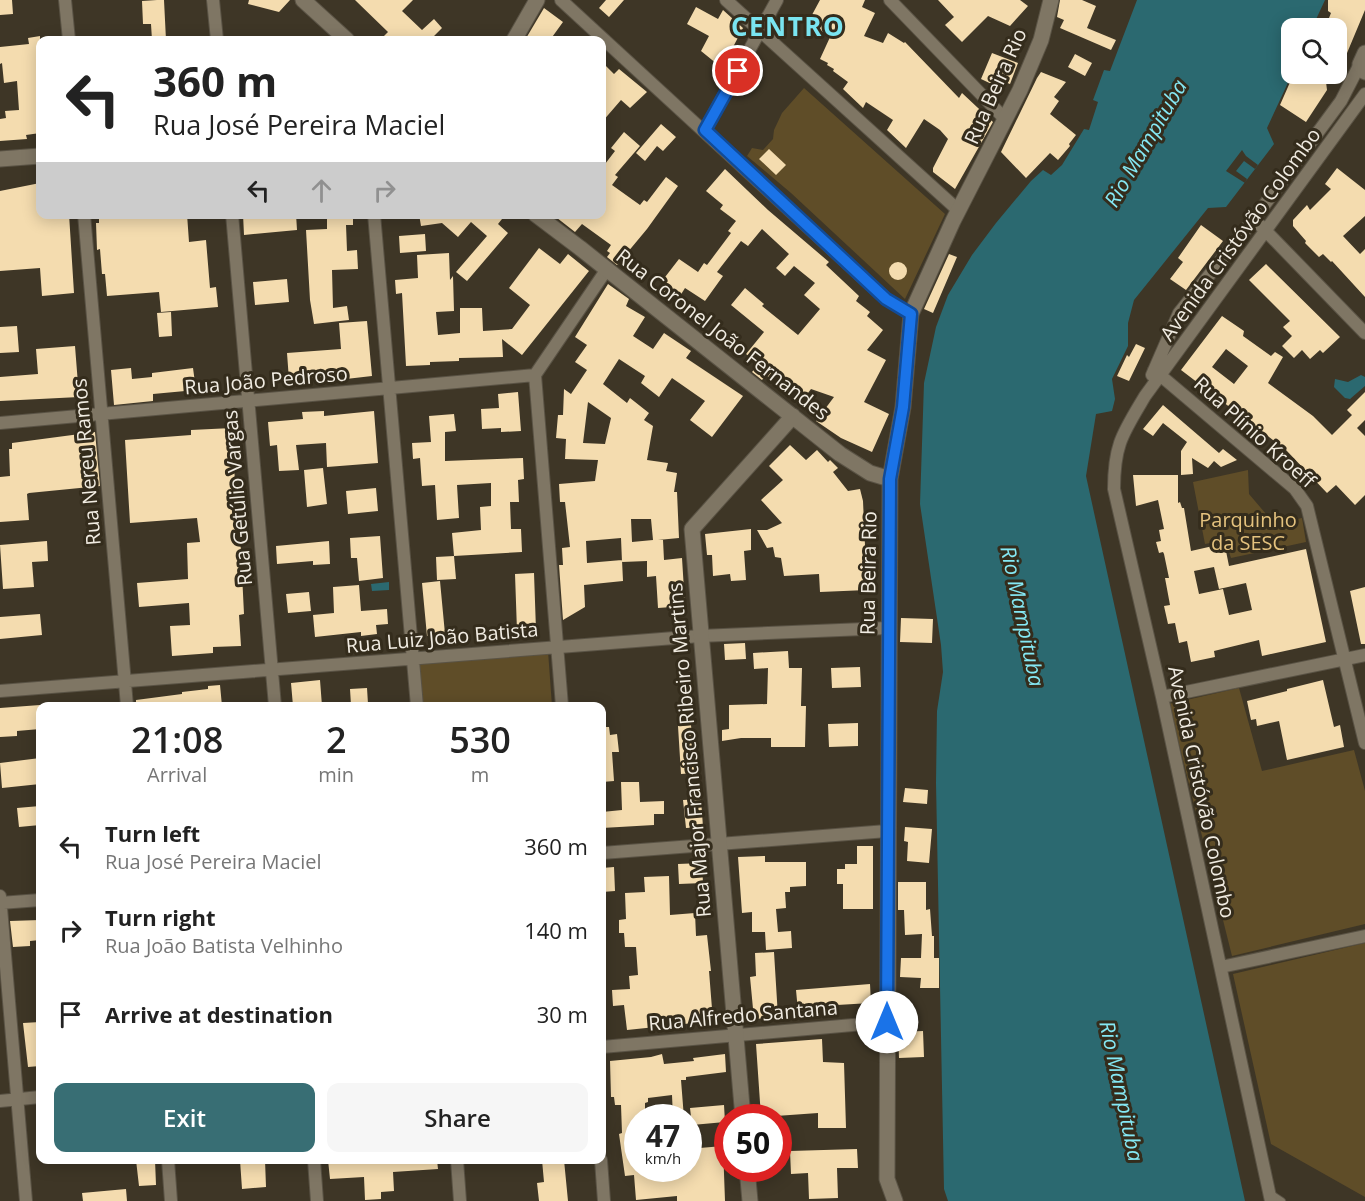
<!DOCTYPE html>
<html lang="en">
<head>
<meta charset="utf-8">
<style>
	body { margin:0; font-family:"Open Sans",sans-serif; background:#f6f6f6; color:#222; height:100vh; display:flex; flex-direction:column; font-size:22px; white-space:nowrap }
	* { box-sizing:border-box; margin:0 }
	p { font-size:20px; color:#767676 }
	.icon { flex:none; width:33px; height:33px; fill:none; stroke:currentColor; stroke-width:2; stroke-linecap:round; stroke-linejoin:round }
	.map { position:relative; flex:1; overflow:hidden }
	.panel { position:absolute; left:36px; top:702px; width:570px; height:462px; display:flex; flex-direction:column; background:#fff; border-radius:12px; box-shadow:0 3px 15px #0003 }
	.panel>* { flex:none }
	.guide { position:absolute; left:36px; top:36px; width:570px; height:183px; border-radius:12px; box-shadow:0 3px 15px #0003; background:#fff; color:#222; overflow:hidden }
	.controls { position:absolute; left:1281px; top:18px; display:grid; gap:12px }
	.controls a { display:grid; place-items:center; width:66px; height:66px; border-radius:12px; background:#fff; box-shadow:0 3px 15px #0003; font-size:30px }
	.speed { position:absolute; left:624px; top:1104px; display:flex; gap:12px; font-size:30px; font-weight:700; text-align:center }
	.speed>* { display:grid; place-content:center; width:78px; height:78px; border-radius:50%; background:#fff; box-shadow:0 3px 15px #0003; line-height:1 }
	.speed small { font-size:15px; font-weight:400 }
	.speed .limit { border:9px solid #d22; background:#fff; color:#111 }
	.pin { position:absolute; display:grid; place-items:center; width:51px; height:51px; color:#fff; margin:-26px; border:3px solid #fff; border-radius:50%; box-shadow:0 2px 6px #0007 }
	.me { position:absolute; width:66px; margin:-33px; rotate:0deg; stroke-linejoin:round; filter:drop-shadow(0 0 4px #0008) }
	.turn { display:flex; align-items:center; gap:21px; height:126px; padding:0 18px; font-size:27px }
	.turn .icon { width:78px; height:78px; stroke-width:2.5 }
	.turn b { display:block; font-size:42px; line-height:51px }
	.lanes { display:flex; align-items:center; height:57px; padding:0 18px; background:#0003; justify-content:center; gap:30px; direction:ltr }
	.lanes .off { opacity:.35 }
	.eta { display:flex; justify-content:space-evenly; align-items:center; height:102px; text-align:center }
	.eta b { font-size:36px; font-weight:600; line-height:42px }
	.action { display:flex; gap:12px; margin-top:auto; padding:12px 18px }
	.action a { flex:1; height:69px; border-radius:12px; background:#386e74; color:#fff; font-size:24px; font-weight:600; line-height:69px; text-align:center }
	.action a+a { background:#f6f6f6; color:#222 }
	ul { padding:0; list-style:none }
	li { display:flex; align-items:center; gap:18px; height:84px; padding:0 18px }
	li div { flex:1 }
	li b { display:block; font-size:22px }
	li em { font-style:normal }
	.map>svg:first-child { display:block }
	.green { fill:#5f4d28 }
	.water { fill:#2b6970 }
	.pier { fill:#3e3626 }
	.building { fill:#f4dcaf; fill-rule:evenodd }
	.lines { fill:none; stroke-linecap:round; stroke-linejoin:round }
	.lane-casing { stroke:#5a5345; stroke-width:8 }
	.street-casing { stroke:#5a5345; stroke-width:14 }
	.secondary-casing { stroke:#5a5345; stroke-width:17 }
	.lane { stroke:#7f7664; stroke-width:6 }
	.street { stroke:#7f7664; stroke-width:12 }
	.secondary { stroke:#7f7664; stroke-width:15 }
	.route-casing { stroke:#114b97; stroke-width:15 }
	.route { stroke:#1a73e8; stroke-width:10 }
	.labels { text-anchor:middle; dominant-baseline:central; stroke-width:6; stroke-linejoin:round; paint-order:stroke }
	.street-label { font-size:20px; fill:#f1ece2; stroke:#342c1c }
	.park-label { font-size:20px; fill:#e4c27e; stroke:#342c1c }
	.water-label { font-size:21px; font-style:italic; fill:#85e8f4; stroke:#342c1c }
	.district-label { font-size:26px; font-weight:bold; letter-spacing:1.5px; fill:#7ae5f1; stroke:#342c1c }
</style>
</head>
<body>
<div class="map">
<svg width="1365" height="1201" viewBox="0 0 1365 1201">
	<rect width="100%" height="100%" fill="#3e3626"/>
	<path class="green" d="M804 88 945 214 905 299 791 193 747 156 752 148 763 150 773 139 774 130 782 113Z
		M1248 470 1249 494 1266 514 1283 522 1302 518 1306 542 1231 558 1225 540 1205 544 1193 482Z
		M548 651 552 706H421L417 662Z
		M1239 688 1262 771 1354 750 1365 791V924L1232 956 1169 704Z
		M1365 943V1197L1271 1144 1233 974Z"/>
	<path class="water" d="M1137 0H1325L1312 28H1292V74L1267 128 1274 144 1226 207 1208 208 1134 300 1128 323V346L1112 379 1115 399 1112 411 1096 414 1086 476 1245 1201H948L944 1189 936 783 937 711 943 672 941 645 920 504 924 383 936 327 948 295 972 255 996 223 1031 181 1043 170 1051 175 1062 165 1084 129 1089 130 1098 102 1093 100 1104 70 1110 71Z
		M1361 375 1365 377V386L1350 399 1345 398 1334 387 1335 379 1348 382Z
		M389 582V590L372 591 371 584Z"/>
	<path class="pier" d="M1242 150 1246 156 1258 165 1255 169 1244 161 1236 171 1247 179 1245 183 1226 171Z"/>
	<path class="building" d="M0 0H12L13 14 0 15Z
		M157 0H164L166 40H152L151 24H143L142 1Z
		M249 0H290L279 12 248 4Z
		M355 0H413L402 11 422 30 434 19 442 28 431 39 433 40H380L388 32Z
		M606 0H624L609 17 599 8Z
		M820 0H865L862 7 875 13 864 36 883 43 888 33 904 43 905 42 959 98 962 93 993 122 955 189 933 172V168L948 139 940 130 924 119 906 148 887 130 893 120 866 102 863 108 843 89 848 82 833 71 834 69 827 65 828 63 820 59 831 35 806 26Z
		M938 0H1020L1028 6 1010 26 988 16 962 42 945 25 954 17Z
		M1060 0H1082L1096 6 1087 28 1116 40 1111 50 1060 28 1064 20 1057 17Z
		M1328 0H1365V10L1337 77 1336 74 1326 82 1327 90 1306 122 1280 105 1291 80H1293L1296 74H1336V28H1325L1331 13 1328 11Z
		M696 7 718 19 723 10 743 28 722 68 701 51 709 36 687 24Z
		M544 8 563 22 550 40H525Z
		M40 36V133L26 135 27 139 0 141V119L6 118 5 111 19 110 17 81 4 83 2 63 0 64V47L29 44 28 38Z
		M992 53 1018 63 1010 84 1002 81 1000 88 981 79Z
		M1075 54 1092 63 1085 76 1068 67Z
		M602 62 614 74 619 69 647 92 630 108 621 100 602 122Z
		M1041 72 1066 82 1054 97 1059 101 1050 114 1076 135 1069 144 1070 146 1058 160 1050 153 1026 178 1001 152 1037 78Z
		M661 124 676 137 663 151 657 146 645 161 636 153Z
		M624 132 640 146 615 175 618 177 612 185 640 205 644 200 647 202 666 177 678 186 647 229 617 265 607 257 610 253 607 251 611 245 582 224 575 232 552 214H602V168L615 151 611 148Z
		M769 149 786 165 776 175 759 159Z
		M1337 168 1365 190V216L1343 236 1360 254 1365 249V297L1332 261 1331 262 1323 254 1319 257 1305 243 1306 241 1293 226V220L1307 205 1310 210 1331 189 1325 184Z
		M725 169 768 210 829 262 826 265 859 296 856 301 870 312 867 316 883 330 867 350 886 360 864 402 889 414 872 452 841 438 816 421 834 397 811 389 799 405 766 375 762 380 752 372 759 364 746 354 764 332 731 305 745 288 764 304 762 306 798 335 820 309 804 295 815 283 794 266 785 276 776 268 789 254 762 229 748 246 741 241 717 272 723 276 705 301 685 288 680 296 676 293 672 299 659 290 664 283 662 281 679 259 698 272 704 263 707 265 731 233 728 231 736 221 720 209 723 205 706 191Z
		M40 183V214H69L74 293 42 296 40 268 0 271V191Z
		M99 214H187L189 242 206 240 210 288 216 287 218 307 161 312 159 292 107 296 105 274H102L100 249 97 250 96 223H99Z
		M243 214H296L297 230 244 235Z
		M327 214H353V225H346L347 251 357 250 358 269 332 270 333 308 347 306 349 320 314 324 310 300 306 230 327 229Z
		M419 214H506L498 224 508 233 467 281 456 272 487 236 471 222 458 237 442 223 421 226Z
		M1201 225 1223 241 1186 290 1170 279 1183 262 1178 258Z
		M425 234 426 251 400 253 399 236Z
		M539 248 560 264 568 254 589 271 522 355 502 339 503 357 459 358V361L430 362V365L406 366 402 293 396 294 395 280 418 278 417 255 449 253 450 280 453 276 454 311 436 312 438 335 460 333V308H482L483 331 512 329 530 305 509 288Z
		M949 254 957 257 933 313 924 309Z
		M889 271a9 9 0 1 1 18 0a9 9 0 1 1-18 0Z
		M1266 264 1340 337 1323 353 1320 350 1310 359 1302 350 1294 358 1282 346 1292 336 1283 327 1290 321 1249 280Z
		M287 279 289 302 255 305 253 282Z
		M608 284 629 299 626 306 645 317 633 336 653 349 664 333 691 351 686 358 743 396 712 437 690 420 705 401 672 378 659 397 641 383 645 376 619 359 603 384 627 403 630 398 649 413 644 420 653 426 647 460 668 463 666 471 677 473 674 492H677L679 538 658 540H663L664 560 682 558 685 606 658 608 656 576 647 577V561L622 562 621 538 586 541 587 563 622 560 623 581 584 585 585 607 563 620 559 565H563L562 548 570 547 565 502H560L559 484 595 481 598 460 565 459 566 439 556 438 558 415H563L564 389 571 394 587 370 575 362 587 345 575 337ZM588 402 611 418 605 444 583 443ZM631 519H651L653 540 632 542Z
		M171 312 172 336 159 337 157 313Z
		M1222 316 1244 331 1243 336 1271 356 1275 352 1283 357 1268 383 1313 416 1332 435 1352 415 1347 410 1365 392V420L1357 428 1365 436V495L1355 505 1336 485 1327 493 1286 450 1181 370ZM1226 349 1248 366 1234 384 1212 367Z
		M367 321 372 376 346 379V374L289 380 287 353 341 349 339 323Z
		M17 326 19 352 0 353V327Z
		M1136 344 1145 348 1129 381 1117 376 1127 355 1129 357Z
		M75 346 79 397 0 401V377L38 374 36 349Z
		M131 368 132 379 152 377V373L193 368 196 390 153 394V401L114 405 111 370Z
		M518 392 521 431 501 432V428L482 429 481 409 499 408 498 394Z
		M1163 405 1219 453 1223 449 1237 460 1221 467 1214 461 1208 468 1192 458 1193 474 1181 475V451L1187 442 1163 423 1153 436 1143 429Z
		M324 411V416L374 411 378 463 327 467 326 443 296 445 299 470 279 471 277 445 270 446 268 422 303 419 302 412Z
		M454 414 456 431 445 432V461L523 458 524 479 518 480 519 502H510L511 529H521L522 552 454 556 452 533 481 530 480 507 491 506V483L457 485 459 518 437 520 435 485 422 486 420 458 413 459 412 443 431 442 429 416Z
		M232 428 237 519 239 518 240 533 244 614 239 615 241 646 213 647V653L172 656 170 626 190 625 189 603 139 607 137 583 188 579 187 543 200 542 197 518 130 523 125 440 191 435V430Z
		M95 432 100 486 29 493 27 494 29 520 0 522V477L10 476 9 449H12V443Z
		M790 445 806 460 817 450 828 462 830 460 838 468 833 472 848 491 860 489 863 501 867 590 820 592 819 574 784 576 781 558 775 557 773 547 767 548 757 530H767L782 523 761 500 783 480 769 466Z
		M323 468 327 504 307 507 304 470Z
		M1133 475H1178V503L1180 502 1182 508H1184L1191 551 1213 546 1212 544 1224 541 1229 566 1306 549 1326 642 1262 656 1259 640 1214 651 1215 657 1191 662 1187 641 1179 643 1175 623 1168 624 1164 606 1170 605 1165 578H1169L1164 554 1163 552 1159 553 1156 542 1161 541 1159 530 1164 529 1158 500 1136 506ZM1214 567 1219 589 1246 583 1252 610 1229 615 1223 589 1199 594 1194 571Z
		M376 488 378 511 348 514 346 491Z
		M751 529V550L744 551 746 580 731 581 730 574 713 576 712 555H707L705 534Z
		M380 536 383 578 359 581 357 558H351L350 538Z
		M47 541 48 561 32 562 34 587 3 589 0 545Z
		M329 541 330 564 313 565V561L277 564 276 546Z
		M454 556 456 579 437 580 436 557Z
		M534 573 536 630 517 631 515 574Z
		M440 581 445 634 427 636 422 583Z
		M359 585 361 611 387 609 388 624 376 625 377 634 361 636V632L315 637 313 615 334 613 333 587Z
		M1365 587V644H1361L1350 591Z
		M309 592 311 611 288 613 286 594Z
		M40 614 42 635 0 639V617Z
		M901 618 933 619 932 643 900 642Z
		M745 643 746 659 725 660 724 644Z
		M788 651 789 668H802L801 706H806L805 747H771V738H741L722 741V730L729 729V705L767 704 768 668 754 669 753 653Z
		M860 667 861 687 832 688 831 668Z
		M320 680 322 706H293L291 683Z
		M1323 680 1334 727 1340 725 1344 747 1287 760 1279 721 1257 726 1256 719 1251 720 1247 701 1287 691V689Z
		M220 685 222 706H136V700L182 694V692L208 689V686Z
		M367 688 368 704 351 705 350 689Z
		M40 705V729L17 731V736L0 737V708Z
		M858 723V746L829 747 828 724Z
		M691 725 695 773 681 774 678 726Z
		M602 727H609L610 735 617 734 619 752H612L614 781 602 782Z
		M40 758V784L2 788 0 763Z
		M621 782H639L640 802 664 801V814H654V825L602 828V812L622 810Z
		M905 788 928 790 927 804 903 802Z
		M701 799 703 827 686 828 683 800Z
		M40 806V825L19 827 17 808Z
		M905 827 932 829 929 863 907 861 908 842 904 841Z
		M857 846H873V909H843V884H837V869H845V864H857Z
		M765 856V862H806V886L790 887V892H785L786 908 776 909 778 932 791 931 792 948 766 950 765 932H752V912L742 913 738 857Z
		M702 863 703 883 679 884 678 864Z
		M614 867 615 891 602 892V868Z
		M669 876 670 915 695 913 696 936 707 935 711 971H709L713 1021 627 1030 624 1005 613 1006 612 990 630 989 629 976 638 975 636 947H625L624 933H619V920L626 919 625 893 645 892 644 877Z
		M898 882H926V910L930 909 932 936H934V958H939V988H920L921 978 900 977 901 958H921L922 934 905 935 904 910H898Z
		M40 920V940L30 941V946L13 947 10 921Z
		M774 952 778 1017 754 1019 750 977 756 976 755 953Z
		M870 984 871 1003 837 1005 838 1006 798 1011 796 990Z
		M40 1022V1066L28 1067 23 1023Z
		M923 1031 924 1057 899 1058 898 1032Z
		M822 1039 823 1062 844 1063 846 1128H818V1113L761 1117 756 1044Z
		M662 1054 664 1064 694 1061 693 1058 725 1054 726 1072 686 1077V1080H681L684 1118H673L672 1095 648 1098V1102L645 1103V1118H638V1168H653L654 1180 674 1178 673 1168H688V1149L723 1146 725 1201H677V1196L636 1200 634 1175 625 1176 619 1134 622 1133 621 1105H615L614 1097H611L610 1061 651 1057Z
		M724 1105 725 1122 692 1125 690 1108Z
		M857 1149 858 1168H837L838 1198 809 1199 808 1173 791 1174 790 1151Z
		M136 1160H155L156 1185 139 1186Z
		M240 1160H265L266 1187 242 1189Z
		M328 1160H437L438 1169 393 1172 394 1191 381 1192V1199L365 1200 364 1177 330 1179Z
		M542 1160H564L568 1201H539L537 1183 544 1182Z
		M126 1189 127 1201H83L82 1193Z"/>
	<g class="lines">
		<g class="lane-casing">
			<path id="lane" d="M1270 1193 1282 1201"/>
		</g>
		<g class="street-casing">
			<path id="street" d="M65 0 69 40
				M213 0 217 40
				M561 0 886 299 911 314
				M726 0 958 210
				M890 0 1005 119
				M705 130 777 0
				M84 214 127 706
				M232 214 275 706
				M374 214 417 706
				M1261 226 1365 333
				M1154 370 1295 489 1307 506 1365 743
				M1152 375 1179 313 1254 219 1341 101 1360 64
				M0 423 535 375
				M0 691 700 636 888 628
				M1162 697 1365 655
				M562 706 535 375 607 269
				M602 853 887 831
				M0 896 26 1201
				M0 903 40 900
				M1221 967 1365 936
				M602 1047 887 1022
				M0 1101 40 1097
				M168 1160 171 1201
				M314 1160 317 1201
				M457 1160 460 1201
				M601 1160 604 1201
				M1271 1201 1162 697 1114 489C1114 444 1123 433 1145 396L1365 94"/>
		</g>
		<g class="secondary-casing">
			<path id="secondary" d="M303 0 347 40
				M514 40 537 0
				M1365 53 1360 64 1365 72
				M0 159 40 156
				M535 214 580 248 840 454 870 473 890 479
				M743 1118 692 529 793 416
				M747 1168 750 1201
				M895 1201 887 1179 890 479 903 407 911 314 953 221 1020 90 1041 40 1051 0"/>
		</g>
		<use href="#lane" class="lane"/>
		<use href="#street" class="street"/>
		<use href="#secondary" class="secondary"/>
	</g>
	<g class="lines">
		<g class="route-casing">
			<path id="route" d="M738 71 705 130 886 299 911 314 903 407 890 479 887 1022"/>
		</g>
		<use href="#route" class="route"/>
	</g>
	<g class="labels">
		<g class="street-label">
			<text transform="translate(995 86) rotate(-66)">Rua Beira Rio</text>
			<text transform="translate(1240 234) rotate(-54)">Avenida Cristóvão Colombo</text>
			<text transform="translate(723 334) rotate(38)">Rua Coronel João Fernandes</text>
			<text transform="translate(266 380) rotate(-5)">Rua João Pedroso</text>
			<text transform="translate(1255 432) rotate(42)">Rua Plínio Kroeff</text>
			<text transform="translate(86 462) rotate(-95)">Rua Nereu Ramos</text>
			<text transform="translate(237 498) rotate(-95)">Rua Getúlio Vargas</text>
			<text transform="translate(868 573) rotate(-89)">Rua Beira Rio</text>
			<text transform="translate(442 637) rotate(-5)">Rua Luiz João Batista</text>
			<text transform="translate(689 750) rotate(-95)">Rua Major Francisco Ribeiro Martins</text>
			<text transform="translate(1202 792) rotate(78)">Avenida Cristóvão Colombo</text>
			<text transform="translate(743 1015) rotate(-5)">Rua Alfredo Santana</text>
		</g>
		<g class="park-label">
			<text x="1248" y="519">Parquinho<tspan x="1248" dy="23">da SESC</tspan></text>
		</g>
		<g class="water-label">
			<text transform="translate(1145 143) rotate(-60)">Rio Mampituba</text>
			<text transform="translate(1023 616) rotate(78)">Rio Mampituba</text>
			<text transform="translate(1122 1091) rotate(78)">Rio Mampituba</text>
		</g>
		<g class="district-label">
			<text x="788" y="26">CENTRO</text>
		</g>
	</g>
</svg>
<div class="controls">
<a><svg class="icon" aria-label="search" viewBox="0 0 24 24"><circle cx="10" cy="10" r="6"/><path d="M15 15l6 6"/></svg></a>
</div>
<div class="speed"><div>47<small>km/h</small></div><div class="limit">50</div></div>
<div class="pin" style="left:738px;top:71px;background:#d93025"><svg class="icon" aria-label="arrive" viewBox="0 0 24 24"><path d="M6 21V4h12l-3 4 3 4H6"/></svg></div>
<svg class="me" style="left:887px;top:1022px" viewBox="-20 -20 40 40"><circle r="19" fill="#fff"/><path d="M0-13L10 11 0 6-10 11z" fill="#1a73e8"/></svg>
<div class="guide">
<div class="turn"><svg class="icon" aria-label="left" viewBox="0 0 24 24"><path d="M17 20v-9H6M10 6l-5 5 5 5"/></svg><div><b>360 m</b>Rua José Pereira Maciel</div></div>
<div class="lanes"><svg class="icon" aria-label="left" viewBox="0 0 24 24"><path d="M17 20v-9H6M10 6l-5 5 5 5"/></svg><svg class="icon off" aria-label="ahead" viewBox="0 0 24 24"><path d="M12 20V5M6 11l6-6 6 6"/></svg><svg class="icon off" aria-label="right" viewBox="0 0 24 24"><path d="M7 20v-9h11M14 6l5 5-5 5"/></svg></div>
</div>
<section class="panel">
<div class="eta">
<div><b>21:08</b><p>Arrival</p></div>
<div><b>2</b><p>min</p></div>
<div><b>530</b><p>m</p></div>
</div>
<ul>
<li><svg class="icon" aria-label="left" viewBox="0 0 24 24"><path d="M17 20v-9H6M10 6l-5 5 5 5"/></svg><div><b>Turn left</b><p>Rua José Pereira Maciel</p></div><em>360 m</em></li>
<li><svg class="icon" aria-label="right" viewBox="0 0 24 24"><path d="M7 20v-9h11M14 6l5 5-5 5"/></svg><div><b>Turn right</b><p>Rua João Batista Velhinho</p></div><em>140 m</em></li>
<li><svg class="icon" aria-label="arrive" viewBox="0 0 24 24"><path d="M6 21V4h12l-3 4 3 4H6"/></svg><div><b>Arrive at destination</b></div><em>30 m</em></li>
</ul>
<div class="action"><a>Exit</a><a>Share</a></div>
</section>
</div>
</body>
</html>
